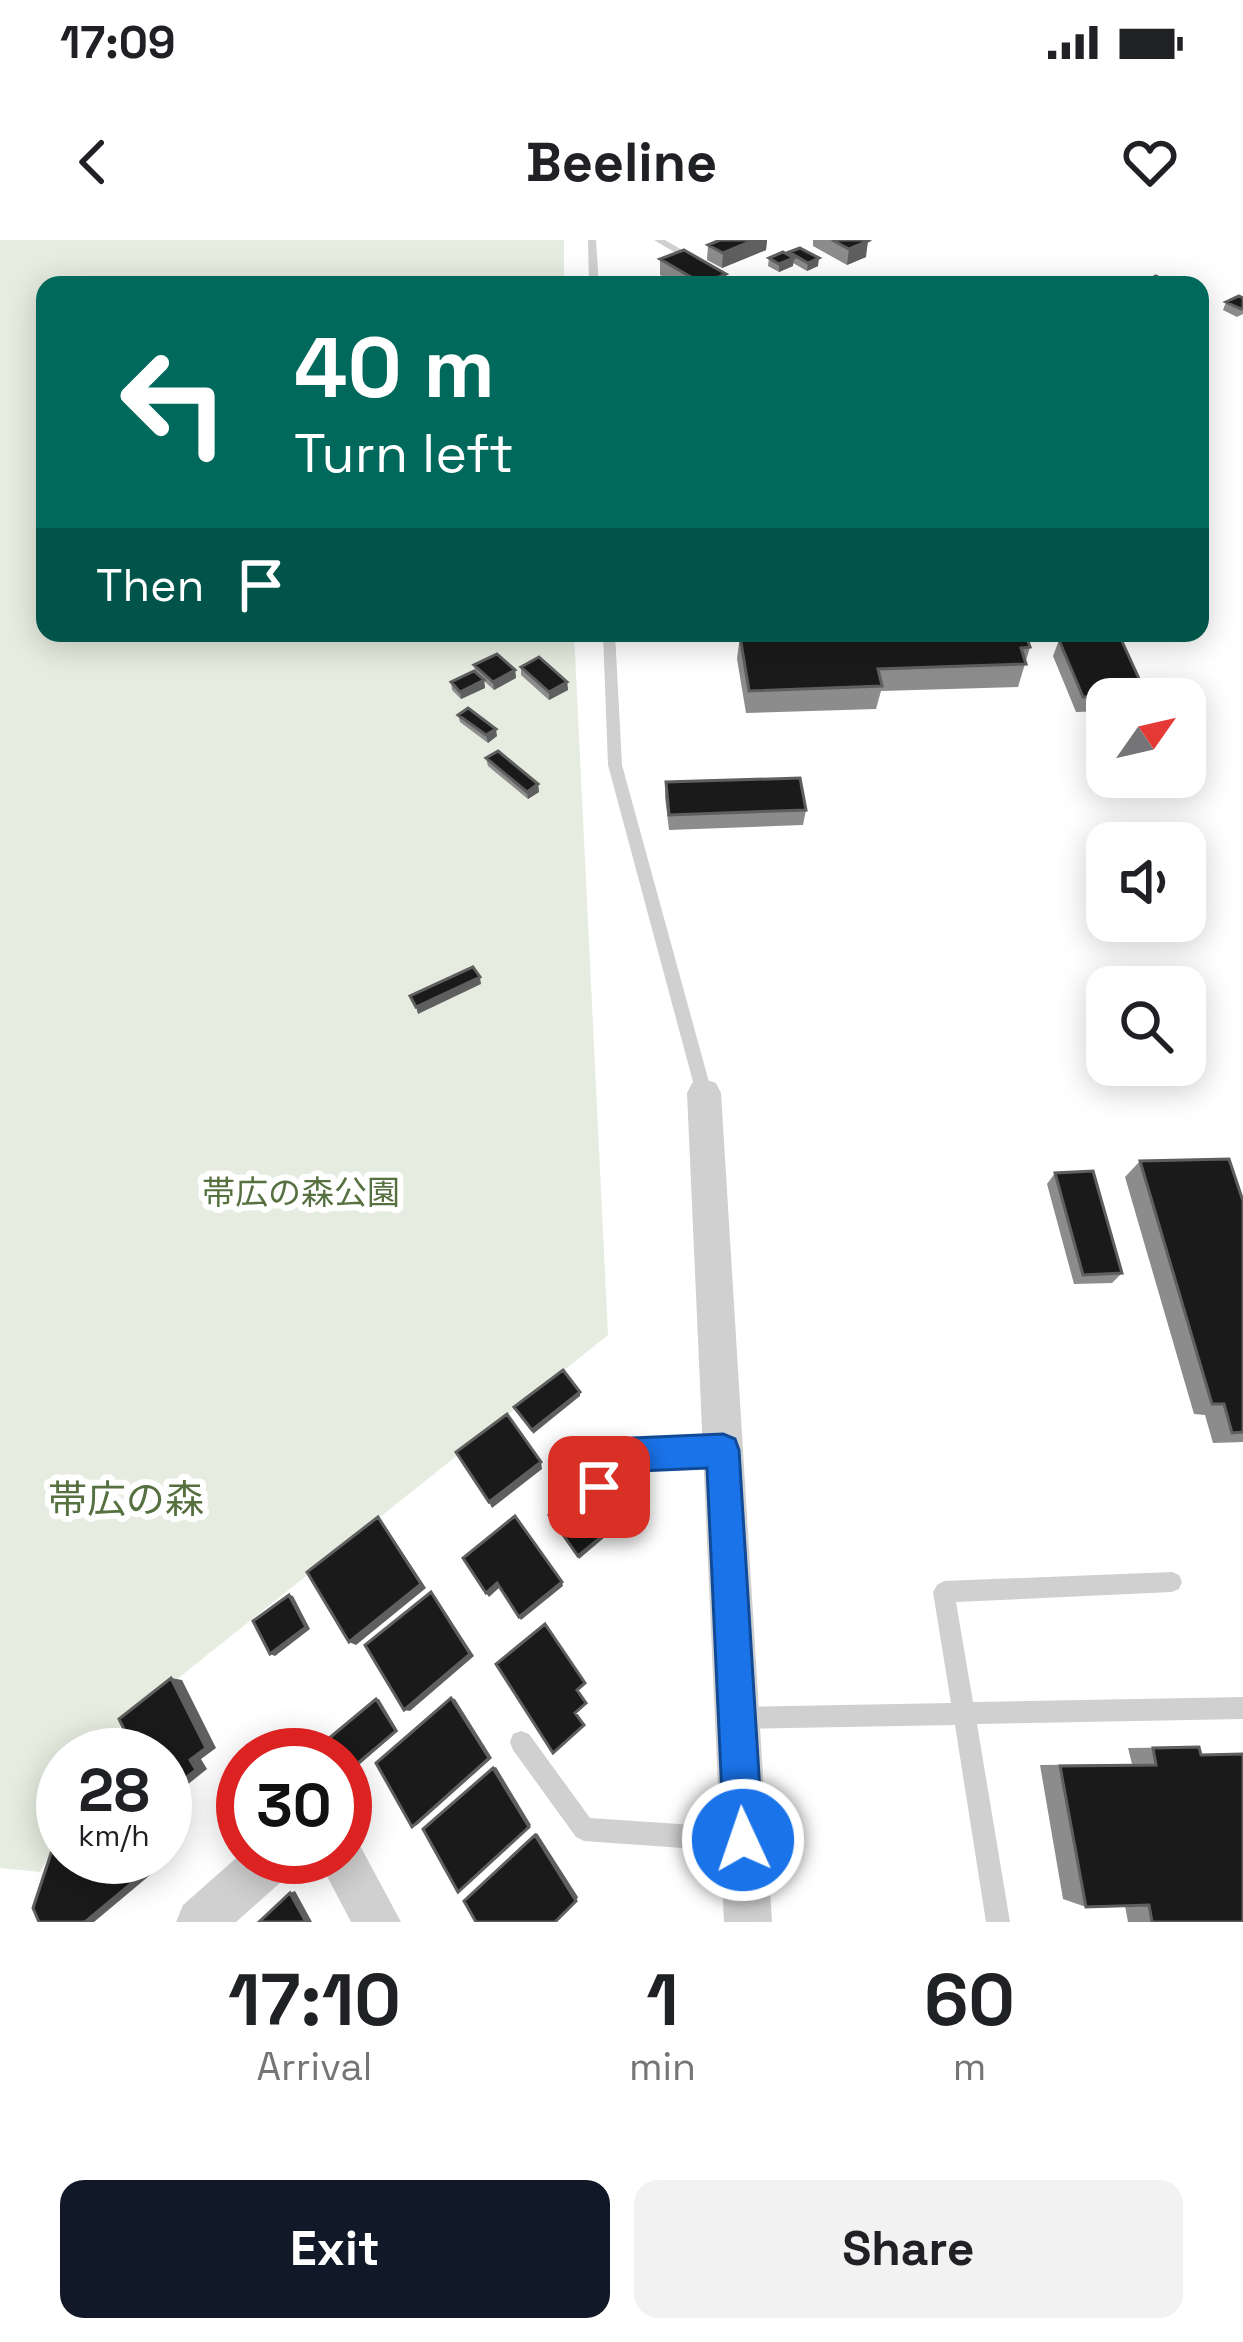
<!DOCTYPE html>
<html lang="en">
<head>
<meta charset="utf-8">
<style>
	body { margin:0; font-family:"Space Grotesk","Noto Sans JP",sans-serif; background:#f2f2f2; color:#202124; height:100vh; display:flex; flex-direction:column; font-size:45px; white-space:nowrap }
	* { box-sizing:border-box; margin:0 }
	p { font-size:39px; color:#757577 }
	.icon { flex:none; width:66px; height:66px; fill:none; stroke:currentColor; stroke-width:2; stroke-linecap:round; stroke-linejoin:round }
	.map { position:relative; height:1682px; overflow:hidden }
	.panel { display:flex; flex-direction:column; background:#fff; flex:1 }
	.panel>* { flex:none }
	.banner { position:absolute; left:36px; top:36px; width:1173px; height:366px; border-radius:24px; box-shadow:0 6px 30px #0003; background:#00695c; color:#fff; overflow:hidden }
	.needle { width:78px; rotate:56deg }
	.tools { position:absolute; left:1086px; top:438px; display:grid; gap:24px }
	.tools a { display:grid; place-items:center; width:120px; height:120px; border-radius:24px; background:#fff; box-shadow:0 6px 30px #0003; font-size:60px }
	.speed { position:absolute; left:36px; top:1488px; display:flex; gap:24px; font-size:60px; font-weight:700; text-align:center }
	.speed>* { display:grid; place-content:center; width:156px; height:156px; border-radius:50%; background:#fff; box-shadow:0 6px 30px #0003; line-height:1 }
	.speed small { font-size:30px; font-weight:400 }
	.speed .limit { border:18px solid #d22; background:#fff; color:#111 }
	.pin { position:absolute; display:grid; place-items:center; width:102px; height:102px; color:#fff; margin:-51px; border-radius:24px; box-shadow:0 6px 18px #0006 }
	.me { position:absolute; width:132px; margin:-66px; rotate:357deg; stroke-linejoin:round; filter:drop-shadow(0 0 9px #0008) }
	.turn { display:flex; align-items:center; gap:42px; height:252px; padding:0 60px; font-size:54px }
	.turn .icon { width:156px; height:156px; stroke-width:2.5 }
	.turn b { display:block; font-size:84px; line-height:102px }
	.then { display:flex; align-items:center; height:114px; padding:0 60px; background:#0003; gap:24px; font-size:45px }
	.eta { display:flex; justify-content:space-evenly; align-items:center; height:204px; text-align:center }
	.eta b { font-size:72px; font-weight:600; line-height:84px }
	.cta { display:flex; gap:24px; margin-top:auto; padding:24px 60px }
	.cta a { flex:1; height:138px; border-radius:24px; background:#111827; color:#fff; font-size:48px; font-weight:600; line-height:138px; text-align:center }
	.cta a+a { background:#f2f2f2; color:#202124 }
	.status { display:flex; justify-content:space-between; align-items:center; height:84px; padding:0 60px; background:#fff; direction:ltr }
	.status svg { height:33px; fill:currentColor }
	header { display:flex; justify-content:space-between; align-items:center; height:156px; padding:0 60px; background:#fff; font-size:54px; font-weight:600 }
	.map>svg:first-child { display:block }
	.green { fill:#e6ecdf }
	.lines { fill:none; stroke-linecap:round; stroke-linejoin:round }
	.service { fill:#d0d0d0; fill-rule:evenodd }
	.minor { fill:#d0d0d0; fill-rule:evenodd }
	.wall { fill:#8c8c8c }
	.shaded-wall { fill:#5f5f5f }
	.building { fill:#1a1a1a; stroke:#5f5f5f; stroke-width:3 }
	.route { fill:#1a73e8; stroke:#114b97; stroke-width:3 }
	.labels { text-anchor:middle; dominant-baseline:central; stroke-width:12; stroke-linejoin:round; paint-order:stroke }
	.park-label { font-size:33px; fill:#56703f; stroke:#fff }
	.near-park-label { font-size:39px; fill:#56703f; stroke:#fff }
</style>
</head>
<body>
<div class="status"><b>17:09</b><svg viewBox="0 0 49 12"><path d="M0 12V9h3v3zM5 12V6h3v6zM10 12V3h3v9zM15 12V0h3v12zM26 1h20v11H26zM47 4h2v5h-2z"/></svg></div>
<header><svg class="icon" aria-label="back" viewBox="0 0 24 24"><path d="M15 5l-7 7 7 7"/></svg>Beeline<svg class="icon" aria-label="heart" viewBox="0 0 24 24"><path d="M12 20l-8-8c-3-5 5-10 8-4 3-6 11-1 8 4z"/></svg></header>
<div class="map">
<svg width="1243" height="1682" viewBox="0 0 1243 1682">
	<rect width="100%" height="100%" fill="#fff"/>
	<path class="green" d="M0 0H564V45H45V393H574L608 1095 122 1483 104 1515H63V1590L40 1632 0 1628Z"/>
	<g class="lines">
		<path class="service" d="M588 0H596L599 45H589Z
			M654 0H665L742 45H730Z
			M603 393H615L622 525 712 853 710 858 704 860 698 858 696 853 608 525Z
			M723 1200 730 1203 733 1210 730 1217 723 1220 636 1225 582 1277 575 1280 568 1277 565 1270 568 1263 625 1208 632 1205Z
			M1172 1332 1179 1335 1182 1342 1179 1349 1172 1352 956 1362 973 1462 1243 1457V1479L977 1484 1010 1682H986L955 1485 737 1489 729 1486 726 1478 729 1470 737 1467 951 1463 933 1352 937 1345 944 1341Z
			M521 1491 529 1494 590 1578 739 1588 747 1592 751 1600 747 1608 739 1612 584 1601 576 1597 513 1510 510 1502 513 1494Z"/>
		<path class="minor" d="M704 839 716 843 721 853 772 1682H724L687 853 692 843Z
			M345 1596 357 1600 401 1682H351L317 1617H345Z
			M243 1612V1617H296L290 1634 236 1682H176L183 1665Z"/>
	</g>
	<path class="wall" d="M720 0H767L766 10 722 28 707 20 708 5Z
		M813 0H865L866 17 847 25 813 6Z
		M789 12 818 26 807 31 793 23V26L779 32 768 26 769 18 788 15Z
		M660 19 726 34 725 45H677L660 35Z
		M1243 58V74L1237 77 1223 70 1226 62Z
		M740 396 1030 407 1018 447 881 451 876 469 746 473 737 419Z
		M1059 400 1146 454 1144 459H1107V471L1076 472 1053 416Z
		M474 425 515 430 516 438 494 450 484 441 485 448 461 459 452 450 451 442 475 432Z
		M521 427 567 442 568 450 549 460 521 435Z
		M458 475 497 496 488 503 460 482Z
		M486 518 538 544 539 552 528 559 488 526Z
		M666 542 806 570 803 585 669 590 665 557Z
		M1140 921 1243 961V1202L1213 1203 1205 1175 1194 1174 1125 937Z
		M1055 933 1122 1033 1112 1043 1074 1044 1047 944Z
		M1199 1507 1243 1682H1128L1125 1666 1086 1667 1063 1659 1040 1525 1132 1524 1128 1508Z"/>
	<path class="shaded-wall" d="M754 0H767L766 10 722 28 723 13Z
		M868 1 866 17 847 25 849 9Z
		M794 18 793 26 779 32V24Z
		M819 18 818 26 807 31 808 23Z
		M726 34 725 45H703V44Z
		M515 430 516 438 494 450 493 442Z
		M484 440 485 448 461 459 460 452Z
		M567 442 568 450 549 460V452Z
		M496 489 497 496 488 503 486 495Z
		M538 544 539 552 528 559 527 552Z
		M480 737 481 744 418 774 416 767Z
		M580 1152V1156L533 1194 532 1190Z
		M541 1222 542 1229 492 1268 489 1262Z
		M378 1277 383 1283 426 1348 356 1405 349 1402Z
		M612 1288V1291L579 1319 578 1316Z
		M562 1342 563 1346 521 1380 519 1377Z
		M497 1343 500 1347 489 1357 486 1353Z
		M431 1352 435 1356 474 1416 410 1471 404 1470Z
		M289 1355 293 1356 310 1389 275 1416 270 1414Z
		M171 1438 182 1440 216 1508 201 1519 207 1529 187 1545 175 1546 190 1520Z
		M451 1458 455 1459 492 1518 417 1585 412 1587Z
		M376 1459H379L398 1491 345 1537Z
		M496 1527 531 1585 458 1652 493 1528Z
		M537 1593 578 1657 576 1661 535 1595Z
		M165 1614 168 1620 94 1682H85L153 1617H165Z
		M295 1651 312 1682H306L290 1653Z"/>
	<path class="building" d="M720 0H754L723 13 708 5Z
		M832 0H865L868 1 849 9Z
		M800 8 819 18 808 23 789 12Z
		M684 10 726 34 703 44 660 19Z
		M783 12 794 18 779 24 769 18Z
		M1156 36 1176 45H1160L1148 40Z
		M1239 56 1243 58V68L1241 69 1226 62Z
		M843 393H1025L1030 407 1021 408 1026 424 878 429 882 446 749 451 740 396Z
		M1120 397 1146 454 1083 457 1059 400Z
		M497 414 515 430 493 442 474 425Z
		M539 417 567 442 549 452 521 427Z
		M474 431 484 440 460 452 451 442Z
		M468 468 496 489 486 495 458 475Z
		M498 511 538 544 527 552 486 518Z
		M800 538 806 570 669 575 666 542Z
		M473 727 480 737 416 767 410 756Z
		M1229 919 1243 961V1192L1232 1193 1224 1164H1212L1140 921Z
		M1093 931 1122 1033 1083 1035 1055 933Z
		M563 1130 580 1152 532 1190 514 1167Z
		M507 1174 541 1222 489 1262 456 1212Z
		M581 1248 612 1288 578 1316 549 1275Z
		M515 1276 562 1342 519 1377 497 1343 486 1353 463 1318Z
		M378 1277 421 1344 349 1402 307 1332Z
		M431 1352 470 1414 404 1470 365 1405Z
		M289 1355 306 1387 270 1414 253 1381Z
		M545 1384 585 1443 577 1450 586 1463 575 1473 584 1485 553 1513 496 1424Z
		M171 1438 206 1508 190 1520 196 1530 175 1546 170 1536 165 1540V1515H136L119 1479Z
		M451 1458 489 1518 412 1587 376 1523Z
		M376 1459 396 1491 345 1534V1515H326L321 1505Z
		M1199 1507 1201 1515 1243 1514V1682H1152L1149 1665 1086 1667 1060 1526 1156 1525 1153 1508Z
		M493 1528 529 1587 458 1652 423 1589Z
		M63 1577V1617H153L156 1623 85 1682H39L33 1668Z
		M535 1595 576 1661 555 1682H476L464 1661Z
		M290 1653 306 1682H259Z"/>
	<path class="route" d="M723 1194 735 1199 739 1210 763 1600 757 1614 743 1619 730 1614 724 1600 707 1228 639 1231 611 1259 599 1264 587 1259 582 1247C591 1227 612 1206 632 1198Z"/>
	<g class="labels">
		<g class="park-label">
			<text x="301" y="953">帯広の森公園</text>
		</g>
		<g class="near-park-label">
			<text x="126" y="1259">帯広の森</text>
		</g>
	</g>
</svg>
<div class="tools">
<a><svg class="needle" viewBox="-14 -14 28 28"><path d="M0-13l5 13h-10z" fill="#e53935"/><path d="M0 13l5-13h-10z" fill="#757577"/></svg></a>
<a><svg class="icon" aria-label="sound" viewBox="0 0 24 24"><path d="M4 9h4l5-4v14l-5-4H4zM17 9q2 3 0 6"/></svg></a>
<a><svg class="icon" aria-label="search" viewBox="0 0 24 24"><circle cx="10" cy="10" r="6"/><path d="M15 15l6 6"/></svg></a>
</div>
<div class="speed"><div>28<small>km/h</small></div><div class="limit">30</div></div>
<div class="pin" style="left:599px;top:1247px;background:#d93025"><svg class="icon" aria-label="arrive" viewBox="0 0 24 24"><path d="M6 21V4h12l-3 4 3 4H6"/></svg></div>
<svg class="me" style="left:743px;top:1600px" viewBox="-20 -20 40 40"><circle r="17" fill="#1a73e8" stroke="#fff" stroke-width="3"/><path d="M0-11L8 9 0 5-8 9z" fill="#fff"/></svg>
<div class="banner">
<div class="turn"><svg class="icon" aria-label="left" viewBox="0 0 24 24"><path d="M17 20v-9H6M10 6l-5 5 5 5"/></svg><div><b>40 m</b>Turn left</div></div>
<div class="then">Then<svg class="icon" aria-label="arrive" viewBox="0 0 24 24"><path d="M6 21V4h12l-3 4 3 4H6"/></svg></div>
</div>
</div>
<section class="panel">
<div class="eta">
<div><b>17:10</b><p>Arrival</p></div>
<div><b>1</b><p>min</p></div>
<div><b>60</b><p>m</p></div>
</div>
<div class="cta"><a>Exit</a><a>Share</a></div>
</section>
</body>
</html>
